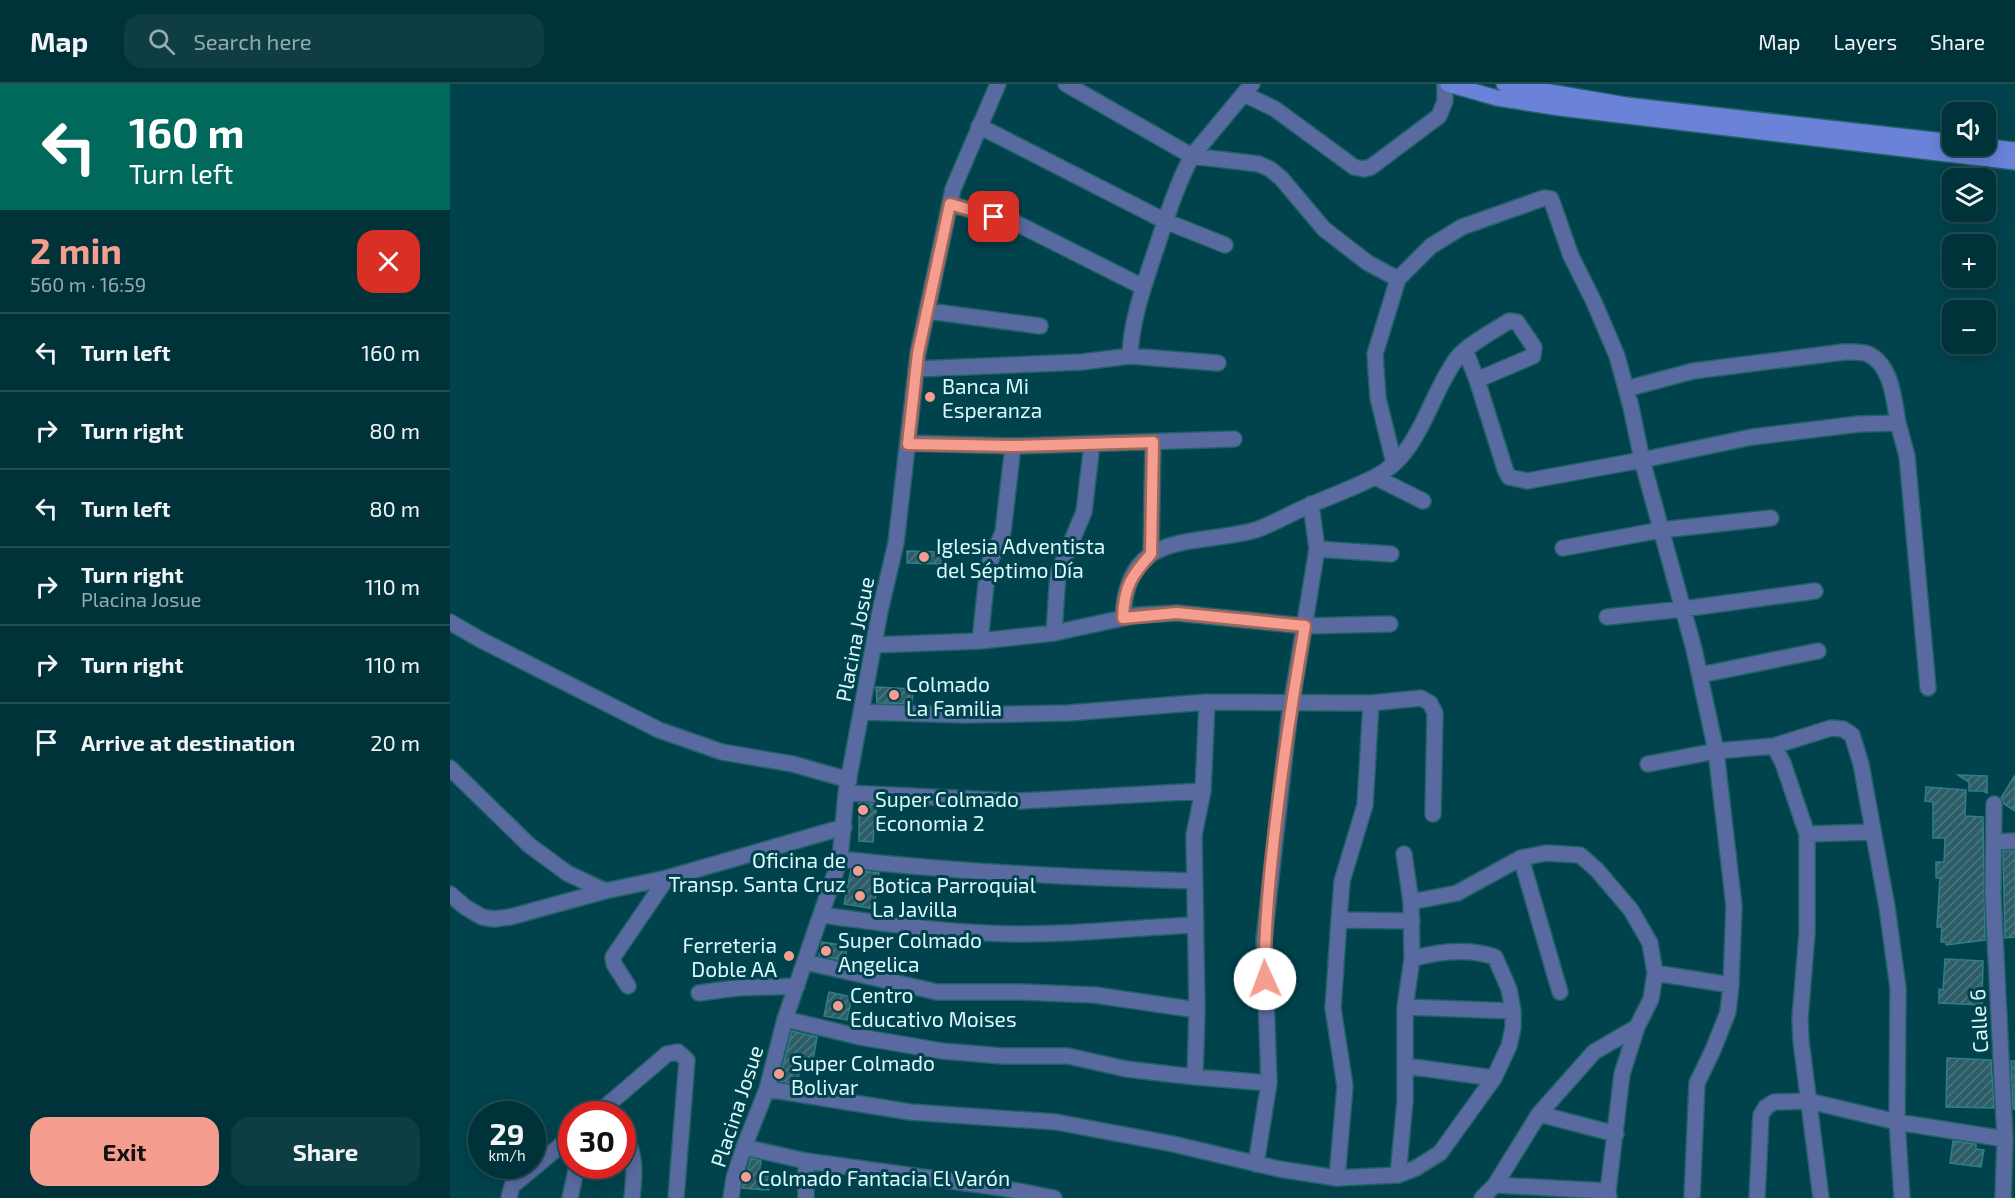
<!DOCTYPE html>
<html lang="en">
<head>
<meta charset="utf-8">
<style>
	body { margin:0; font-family:"Exo 2",sans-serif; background:#0e3e44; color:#f1f3f6; height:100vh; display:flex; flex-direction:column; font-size:22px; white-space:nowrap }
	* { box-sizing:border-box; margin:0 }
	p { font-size:20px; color:#95aaae }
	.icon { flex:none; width:33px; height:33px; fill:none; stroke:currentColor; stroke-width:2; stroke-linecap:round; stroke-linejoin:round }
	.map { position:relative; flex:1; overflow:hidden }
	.panel { display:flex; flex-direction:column; background:#003239; width:450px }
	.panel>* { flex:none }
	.banner { background:#00695c; color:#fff; overflow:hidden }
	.tools { position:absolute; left:1492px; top:18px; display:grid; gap:12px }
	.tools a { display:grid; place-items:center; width:54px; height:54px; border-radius:12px; background:#003239; box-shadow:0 3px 15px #0003,0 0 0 2px #224d53; font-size:30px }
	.speed { position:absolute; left:18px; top:1017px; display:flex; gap:12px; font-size:30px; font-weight:700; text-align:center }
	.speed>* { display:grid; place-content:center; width:78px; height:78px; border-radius:50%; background:#003239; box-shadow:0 3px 15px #0003,0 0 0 2px #224d53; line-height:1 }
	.speed small { font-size:15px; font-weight:400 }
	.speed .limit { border:9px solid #d22; background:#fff; color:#111 }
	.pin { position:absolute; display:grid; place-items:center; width:51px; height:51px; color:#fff; margin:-26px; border-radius:12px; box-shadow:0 3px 9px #0006 }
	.me { position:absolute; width:66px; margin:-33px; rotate:358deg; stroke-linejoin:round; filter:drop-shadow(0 0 4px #0008) }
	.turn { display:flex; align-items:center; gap:21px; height:126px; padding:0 30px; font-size:27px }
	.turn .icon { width:78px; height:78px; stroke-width:2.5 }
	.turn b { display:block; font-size:42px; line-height:51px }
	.round { display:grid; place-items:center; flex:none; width:63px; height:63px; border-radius:18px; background:#0e3e44 }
	.overview { display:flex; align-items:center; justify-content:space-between; height:102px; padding:0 30px }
	h1 { font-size:36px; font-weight:700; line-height:45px; color:#f59d8e }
	.primary-button { display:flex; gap:12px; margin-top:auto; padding:12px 30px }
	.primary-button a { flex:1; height:69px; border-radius:18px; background:#f59d8e; color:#111; font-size:24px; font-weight:700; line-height:69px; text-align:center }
	.primary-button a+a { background:#0e3e44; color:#f1f3f6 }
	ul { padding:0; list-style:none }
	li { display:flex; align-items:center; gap:18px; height:78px; padding:0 30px; border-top:2px solid #224d53 }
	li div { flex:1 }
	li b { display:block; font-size:22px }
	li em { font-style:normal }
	header { display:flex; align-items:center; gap:36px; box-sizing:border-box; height:84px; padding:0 30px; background:#003239; border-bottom:2px solid #224d53 }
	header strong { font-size:28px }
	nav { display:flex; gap:33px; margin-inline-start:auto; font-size:21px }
	.search { width:420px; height:54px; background:#0e3e44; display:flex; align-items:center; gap:15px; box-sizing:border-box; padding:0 21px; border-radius:18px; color:#95aaae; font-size:22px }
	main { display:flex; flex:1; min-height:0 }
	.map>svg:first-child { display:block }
	.building { fill:url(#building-hatch); stroke:#2f7e8a; stroke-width:1.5 }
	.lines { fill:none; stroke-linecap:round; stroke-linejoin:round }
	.street-casing { stroke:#236068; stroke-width:18 }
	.secondary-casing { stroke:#236068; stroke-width:18 }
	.street { stroke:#596aa1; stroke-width:15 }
	.secondary { stroke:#6a83d9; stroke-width:15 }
	.route-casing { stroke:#9f665c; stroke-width:15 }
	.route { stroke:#f59d8e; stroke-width:10 }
	.poi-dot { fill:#f59d8e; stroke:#00434c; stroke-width:2 }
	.labels { text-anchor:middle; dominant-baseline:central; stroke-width:6; stroke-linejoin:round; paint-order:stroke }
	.poi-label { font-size:21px; fill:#dbf8fd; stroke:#00434c; text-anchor:start }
	.street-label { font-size:21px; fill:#dbf8fd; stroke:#00434c }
</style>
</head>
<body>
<header>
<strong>Map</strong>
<div class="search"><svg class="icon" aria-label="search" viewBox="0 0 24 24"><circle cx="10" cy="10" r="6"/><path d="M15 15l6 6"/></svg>Search here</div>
<nav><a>Map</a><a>Layers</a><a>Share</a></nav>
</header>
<main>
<section class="panel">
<div class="banner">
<div class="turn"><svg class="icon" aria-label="left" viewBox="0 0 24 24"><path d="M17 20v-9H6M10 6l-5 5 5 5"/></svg><div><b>160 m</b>Turn left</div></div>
</div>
<div class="overview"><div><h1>2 min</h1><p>560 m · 16:59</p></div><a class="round" style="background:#d93025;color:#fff"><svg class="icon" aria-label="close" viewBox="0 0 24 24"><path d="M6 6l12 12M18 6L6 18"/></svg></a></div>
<ul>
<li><svg class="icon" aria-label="left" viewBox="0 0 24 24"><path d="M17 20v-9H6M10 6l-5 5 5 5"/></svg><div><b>Turn left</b></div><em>160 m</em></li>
<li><svg class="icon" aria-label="right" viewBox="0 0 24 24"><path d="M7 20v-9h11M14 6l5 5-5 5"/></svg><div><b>Turn right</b></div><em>80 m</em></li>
<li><svg class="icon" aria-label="left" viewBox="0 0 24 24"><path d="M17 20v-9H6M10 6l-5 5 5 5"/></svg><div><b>Turn left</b></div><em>80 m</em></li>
<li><svg class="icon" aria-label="right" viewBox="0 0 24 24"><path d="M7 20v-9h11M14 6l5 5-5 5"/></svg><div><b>Turn right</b><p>Placina Josue</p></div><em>110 m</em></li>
<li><svg class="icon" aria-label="right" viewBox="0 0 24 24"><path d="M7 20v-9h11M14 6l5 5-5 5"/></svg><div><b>Turn right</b></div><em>110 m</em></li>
<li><svg class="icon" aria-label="arrive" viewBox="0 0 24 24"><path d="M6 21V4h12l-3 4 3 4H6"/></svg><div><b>Arrive at destination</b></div><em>20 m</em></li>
</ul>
<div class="primary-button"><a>Exit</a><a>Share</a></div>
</section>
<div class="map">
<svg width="1565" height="1114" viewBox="0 0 1565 1114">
	<defs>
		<pattern id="building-hatch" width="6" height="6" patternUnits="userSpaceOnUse" patternTransform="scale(1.5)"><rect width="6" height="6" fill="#2d5e67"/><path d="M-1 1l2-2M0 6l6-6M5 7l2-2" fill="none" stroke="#4b767e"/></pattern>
	</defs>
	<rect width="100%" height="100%" fill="#00434c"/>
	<path class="building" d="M457 467 491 468V480L457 479Z
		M426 603 463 605 462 620 427 619Z
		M1508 691 1537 692V709L1533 707H1519V698Z
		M1565 691V727L1554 720 1551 714Z
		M1476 703 1516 706 1515 732 1533 733 1535 856 1496 861V858H1491L1492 843H1487L1490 794H1486V778H1494L1495 754H1483V718L1475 717Z
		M409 719 426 720V742H424L423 758 409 757Z
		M1553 767H1565V853L1555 854Z
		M401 786 429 789 424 825 394 820Z
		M372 858 397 862 395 877 369 871Z
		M1495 875 1533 877 1532 921 1489 919V905L1493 906Z
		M379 908 402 913 397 936 374 932Z
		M342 947 367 953 363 976 352 974 347 1000 329 997Z
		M1497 974 1541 976 1544 1024 1496 1023Z
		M1561 977H1565V1025H1563Z
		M1503 1057 1526 1060V1065L1534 1066 1531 1083 1500 1079Z
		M301 1074 311 1077 309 1091 320 1092 319 1106 292 1104Z"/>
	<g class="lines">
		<g class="street-casing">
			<path id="street" d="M616 0 742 72 809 80 820 85 831 94 874 145 918 179 948 195
				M794 10 825 25 904 83 914 85 921 83 989 32 995 17V0
				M529 42 715 137 775 161
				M500 120 566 139 693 203
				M478 227 590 242
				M1015 266 1027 296 1055 385 1059 393 1077 397 1192 376 1244 565 1266 667 1284 822 1281 901 1278 928 1263 966 1247 999 1242 1114
				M680 272 768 279
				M466 285 632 278 680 272C681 237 694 201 705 168 716 135 726 102 742 72L802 0
				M1176 305 1243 287 1394 268C1401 268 1411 267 1418 270 1442 281 1444 316 1448 339
				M458 359 563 362 784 355
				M944 379 928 314 925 270 948 195 981 162 1012 143 1094 114 1101 115 1121 172 1144 218 1167 272 1181 323 1192 376 1302 353 1409 340 1448 339 1457 372 1478 604
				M925 393 973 417
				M1113 464 1211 446 1321 434
				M867 465 941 470
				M701 469 703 358
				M1157 533 1233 525 1365 507
				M673 534C676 446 741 462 802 447 820 442 839 430 856 423 878 413 901 405 923 394 971 371 978 313 1007 274 1018 260 1044 247 1059 237L1067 238 1084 263 1083 272 1027 296
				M0 538 31 556 209 646 272 668 343 680 399 696
				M604 549 608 489 634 428 642 360
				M530 557 538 482 553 448 563 362
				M424 561 530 557 604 549 687 531 727 529 855 542 940 540
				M1250 591 1368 567
				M411 628 515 631 618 629 757 618 921 619 971 614 980 619 985 629 983 730
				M1324 662 1381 644 1393 645 1402 651 1411 680 1437 823 1448 904 1447 1038 1452 1114
				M1198 680 1266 667 1324 662 1333 679 1357 750 1423 748
				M0 684 79 761 117 789 155 807
				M396 709 570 717 753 707
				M1544 720 1543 811 1555 1055 1553 1114
				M1357 750V849L1350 935 1351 957 1371 1114
				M1544 758 1565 757
				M1071 774 1110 908
				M390 775C508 788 626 794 744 797
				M0 810 15 823 32 833 44 835 60 833 155 807 217 794 394 743
				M961 818 1007 809 1071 774 1096 769 1130 771 1147 786 1181 826 1200 859 1205 889 1201 915 1187 943 1172 990 1158 1107 1159 1114
				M372 831C426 838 481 847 535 849 604 853 676 844 745 841
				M889 836 962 837
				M355 878 487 908H571L645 911 747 926
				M1205 889 1281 901
				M178 902 164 880 163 873 217 794
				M249 909 286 904 347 902
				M955 923 1063 927
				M335 935 410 953 492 967 553 972H618L676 985 745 993 819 999
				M956 982 1044 994
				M745 993 747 926 744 751 753 707 757 618
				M317 1005 460 1028 606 1038 723 1060 829 1085 887 1094 948 1091 966 1084 990 1069 1044 994 1059 962 1063 944V927L1059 905 1045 873C1018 864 989 867 962 875
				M147 1030 217 970 228 968 237 976 226 1114
				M1089 1030 1166 1050
				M172 1044C186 1070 185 1086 182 1114
				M294 1063 356 1077 552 1104 604 1114
				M356 1077V1114
				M806 1080 819 999 814 855 839 634 867 465 861 420
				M948 1091 955 1017V923L962 875 961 818 954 770
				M887 1094 895 1002 883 924 889 836 892 797 915 721 921 619
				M1045 1101 1089 1030 1144 968 1187 943
				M59 1114 62 1102 122 1052
				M120 1114 127 1082
				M281 1114 284 1094 294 1063 317 1005 335 935 390 775 396 709 430 527 446 459 468 269 503 105 548 0
				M1032 1114 1045 1101 1158 1107
				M1307 1114 1311 1031 1316 1023 1324 1018 1359 1017 1447 1038 1555 1055"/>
		</g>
		<g class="secondary-casing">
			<path id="secondary" d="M998 0 1047 14 1110 24 1565 78
				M1054 0 1176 21 1503 58
				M1531 62 1565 66"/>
		</g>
		<use href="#street" class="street"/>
		<use href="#secondary" class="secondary"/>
	</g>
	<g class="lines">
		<g class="route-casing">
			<path id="route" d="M544 133 500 120 468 269 458 360 563 362 703 358 701 470C681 492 674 503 673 534L727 529 855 542C842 616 831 689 823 763 818 808 814 850 815 895"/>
		</g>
		<use href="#route" class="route"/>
	</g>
	<g class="poi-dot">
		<circle cx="480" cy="313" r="6"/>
		<circle cx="474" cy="473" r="6"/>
		<circle cx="444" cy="611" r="6"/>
		<circle cx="413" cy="726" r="6"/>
		<circle cx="408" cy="787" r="6"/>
		<circle cx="410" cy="812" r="6"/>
		<circle cx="376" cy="867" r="6"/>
		<circle cx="339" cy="872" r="6"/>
		<circle cx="388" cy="922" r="6"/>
		<circle cx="329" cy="990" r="6"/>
		<circle cx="296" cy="1093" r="6"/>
	</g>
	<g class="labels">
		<g class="poi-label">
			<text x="492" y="301">Banca Mi<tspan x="492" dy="24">Esperanza</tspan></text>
			<text x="486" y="461">Iglesia Adventista<tspan x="486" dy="24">del Séptimo Día</tspan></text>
			<text x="456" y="599">Colmado<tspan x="456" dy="24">La Familia</tspan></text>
			<text x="425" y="714">Super Colmado<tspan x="425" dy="24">Economia 2</tspan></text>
			<text x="396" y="775" text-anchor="end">Oficina de<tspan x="396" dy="24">Transp. Santa Cruz</tspan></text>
			<text x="422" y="800">Botica Parroquial<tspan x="422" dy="24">La Javilla</tspan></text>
			<text x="388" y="855">Super Colmado<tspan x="388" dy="24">Angelica</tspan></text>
			<text x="327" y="860" text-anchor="end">Ferreteria<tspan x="327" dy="24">Doble AA</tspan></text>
			<text x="400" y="910">Centro<tspan x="400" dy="24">Educativo Moises</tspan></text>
			<text x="341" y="978">Super Colmado<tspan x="341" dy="24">Bolivar</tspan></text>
			<text x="308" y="1093">Colmado Fantacia El Varón</text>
		</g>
		<g class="street-label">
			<text transform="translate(404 555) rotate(-79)">Placina Josue</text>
			<text transform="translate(1528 937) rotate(-93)">Calle 6</text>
			<text transform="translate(286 1022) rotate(-72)">Placina Josue</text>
		</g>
	</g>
</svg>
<div class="tools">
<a><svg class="icon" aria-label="sound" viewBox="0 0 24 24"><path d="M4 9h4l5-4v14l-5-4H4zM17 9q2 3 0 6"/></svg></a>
<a><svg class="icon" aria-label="layers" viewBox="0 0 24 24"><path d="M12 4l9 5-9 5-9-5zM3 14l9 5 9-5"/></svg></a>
<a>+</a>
<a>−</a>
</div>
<div class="speed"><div>29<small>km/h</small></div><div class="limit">30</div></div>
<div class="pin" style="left:544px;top:133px;background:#d93025"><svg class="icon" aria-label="arrive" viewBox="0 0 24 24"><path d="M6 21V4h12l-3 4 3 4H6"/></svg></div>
<svg class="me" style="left:815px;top:895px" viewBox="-20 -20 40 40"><circle r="19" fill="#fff"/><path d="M0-13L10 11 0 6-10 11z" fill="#f59d8e"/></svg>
</div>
</main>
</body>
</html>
